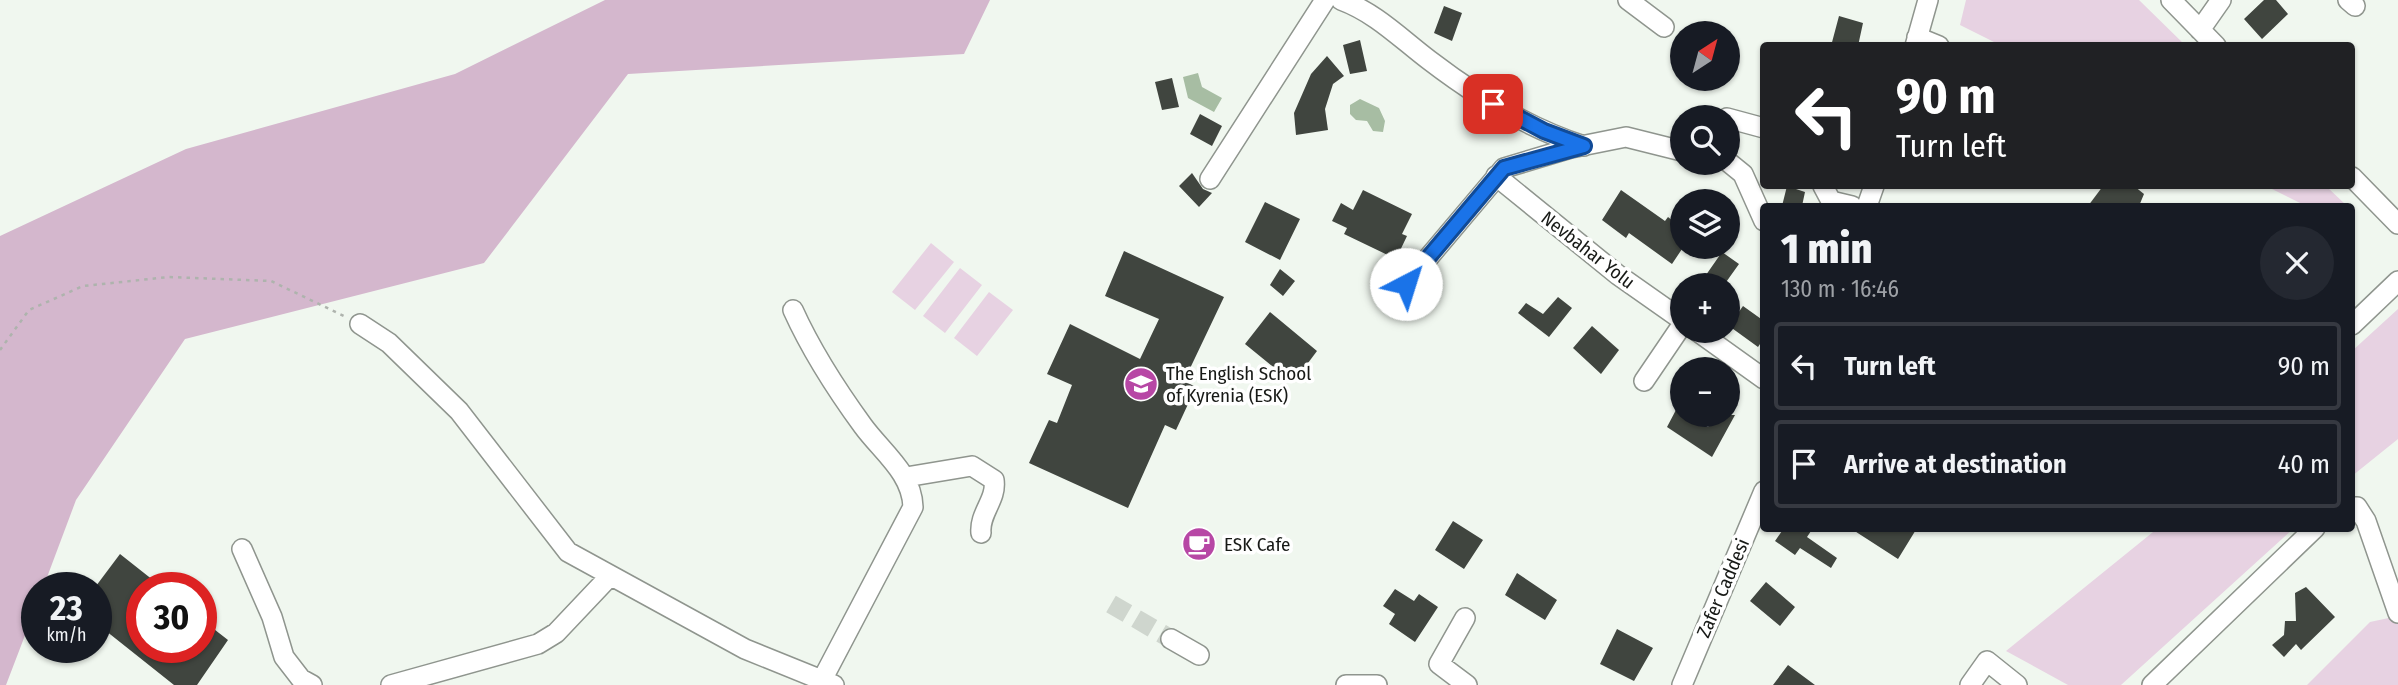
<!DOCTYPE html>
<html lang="en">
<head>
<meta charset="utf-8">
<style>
	body { margin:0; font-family:"Fira Sans Condensed",sans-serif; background:#242831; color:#f1f3f6; height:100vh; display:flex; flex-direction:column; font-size:26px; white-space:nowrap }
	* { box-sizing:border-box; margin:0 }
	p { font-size:23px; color:#9ea1a6 }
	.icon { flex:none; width:38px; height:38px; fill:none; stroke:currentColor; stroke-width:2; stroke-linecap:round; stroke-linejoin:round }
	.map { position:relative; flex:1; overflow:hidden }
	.details { position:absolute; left:1760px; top:203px; width:595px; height:329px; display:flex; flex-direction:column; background:#171b24; border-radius:7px; box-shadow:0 2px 5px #0004 }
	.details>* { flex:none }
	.hud { position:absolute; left:1760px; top:42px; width:595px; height:147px; border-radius:7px; box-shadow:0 2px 5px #0004; background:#202124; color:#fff; overflow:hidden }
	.needle { width:46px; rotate:36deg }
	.controls { position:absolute; left:1670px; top:21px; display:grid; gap:14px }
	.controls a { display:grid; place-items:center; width:70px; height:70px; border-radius:50%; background:#171b24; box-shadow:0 2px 5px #0004; font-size:35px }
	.speed { position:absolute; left:21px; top:572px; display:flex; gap:14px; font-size:35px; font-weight:700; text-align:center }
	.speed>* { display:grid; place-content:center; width:91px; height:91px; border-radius:50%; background:#171b24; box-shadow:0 2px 5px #0004; line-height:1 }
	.speed small { font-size:18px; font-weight:400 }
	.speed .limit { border:10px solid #d22; background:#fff; color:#111 }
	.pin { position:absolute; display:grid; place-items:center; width:60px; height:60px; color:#fff; margin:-30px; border-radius:14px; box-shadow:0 4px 10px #0006 }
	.me { position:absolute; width:77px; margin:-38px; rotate:40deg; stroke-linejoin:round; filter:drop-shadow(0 0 5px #0008) }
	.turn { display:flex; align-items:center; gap:24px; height:147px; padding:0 21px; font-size:32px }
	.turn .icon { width:91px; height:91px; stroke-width:2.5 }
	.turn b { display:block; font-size:49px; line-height:60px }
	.round { display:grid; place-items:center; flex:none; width:74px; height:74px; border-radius:37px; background:#242831 }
	.overview { display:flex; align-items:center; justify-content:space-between; height:119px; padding:0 21px }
	h1 { font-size:42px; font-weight:800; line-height:52px }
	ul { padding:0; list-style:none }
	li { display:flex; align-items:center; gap:21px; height:88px; margin:0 14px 10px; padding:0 7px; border:4px solid #363941; border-radius:7px }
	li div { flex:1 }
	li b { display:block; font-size:26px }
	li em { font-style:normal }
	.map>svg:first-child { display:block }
	.green { fill:#e7d2e2 }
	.forest { fill:#d4b7cd }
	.water { fill:#a7bda3 }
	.building { fill:#40453f }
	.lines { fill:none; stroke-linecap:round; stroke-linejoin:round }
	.minor-tunnel { stroke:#cfd6ce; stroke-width:19; stroke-dasharray:19 10; stroke-linecap:butt }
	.minor-casing { stroke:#8f958e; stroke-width:22 }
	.path { stroke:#aeb3ad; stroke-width:2.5; stroke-dasharray:3.5 5; stroke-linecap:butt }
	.minor { stroke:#fff; stroke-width:19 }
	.route-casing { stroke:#114b97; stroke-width:18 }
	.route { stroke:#1a73e8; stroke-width:12 }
	.labels { text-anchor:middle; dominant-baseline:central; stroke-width:7; stroke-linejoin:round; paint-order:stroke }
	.street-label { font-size:19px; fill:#171916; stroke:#fff }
	.poi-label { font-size:19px; fill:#171916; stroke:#fff; text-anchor:start }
</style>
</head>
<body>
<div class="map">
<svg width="2398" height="685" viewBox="0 0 2398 685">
	<rect width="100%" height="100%" fill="#f0f7ef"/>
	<path class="green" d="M1966 0H2139L2185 45H2000L1960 25Z
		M2266 186H2326L2347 206H2306Z
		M931 243 954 262 915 310 892 292Z
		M960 268 982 285 945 333 923 316Z
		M989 292 1013 310 977 356 954 338Z
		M2398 309V439L2352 476V351Z
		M2158 528 2293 529 2121 685H2068L2006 651Z
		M2398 616V685H2307L2370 622Z"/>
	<path class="forest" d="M605 0H990L964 54 628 74 484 263 185 339 76 500 43 588H37V604L6 685H0V236L186 149 455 74Z"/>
	<path class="water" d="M1198 73 1202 87 1222 98 1214 112 1188 98 1183 77Z
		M1360 99 1379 108 1385 121 1383 132 1373 131 1367 121 1356 120 1350 114V105Z"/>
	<path class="building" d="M2264 0H2276L2288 14 2262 39 2244 19Z
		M1444 6 1462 13 1452 41 1434 33Z
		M1839 16 1863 23 1858 46H1831Z
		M1360 40 1367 71 1350 74 1343 45Z
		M1327 56 1344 76 1333 84 1325 109 1328 130 1296 135 1294 113 1311 74Z
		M1172 78 1179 107 1162 110 1155 82Z
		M1200 114 1222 126 1212 146 1190 134Z
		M1192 173 1203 189 1212 193 1199 207 1179 186Z
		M1787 186 1805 192 1802 206H1782Z
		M2103 186H2134L2144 194 2139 206H2088Z
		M1363 190 1412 214 1402 234 1407 236 1396 259 1344 234 1347 228 1332 221 1341 203 1353 210Z
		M1621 190 1665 221 1668 217 1682 228V249L1672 264 1629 233 1626 238 1602 220Z
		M1265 202 1300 219 1280 260 1245 242Z
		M1124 251 1224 297 1184 381 1196 387 1176 430 1165 425 1128 508 1029 463 1049 420 1057 423 1072 385 1047 374 1070 324 1140 359 1159 319 1105 296Z
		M1722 252 1739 264 1724 285H1699Z
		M1280 269 1295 281 1283 296 1270 285Z
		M1558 297 1572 308 1549 337 1518 313 1526 303 1543 314Z
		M1743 306 1764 321V338L1758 347 1729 326Z
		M1270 312 1317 351 1293 383 1245 344Z
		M1592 326 1619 350 1601 374 1573 348Z
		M1677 408 1682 415H1688L1708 427 1716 415H1735L1712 457 1667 427Z
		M1453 521 1483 540 1464 569 1435 550Z
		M1784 528H1813L1807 537 1837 558 1831 568 1800 548 1795 555 1775 541Z
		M1850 528H1917L1898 559Z
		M120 554 163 588H142V648H201V619L228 640 197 685H174L96 623V586Z
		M1517 573 1557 600 1545 620 1505 595Z
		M1766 582 1795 607 1780 626 1750 601Z
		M2306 587 2335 617 2301 650 2296 644 2284 657 2272 645 2284 635 2285 621H2296L2295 593Z
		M1395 589 1414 601 1419 594 1438 607 1415 642 1389 624 1395 614 1383 606Z
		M1617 629 1653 648 1634 681 1600 664Z
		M1788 665 1815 685H1773Z"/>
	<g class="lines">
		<path class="minor-tunnel" d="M1111 604 1171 639"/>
		<g class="minor-casing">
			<path id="minor" d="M1341 0C1376 13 1400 38 1429 60 1476 96 1527 128 1584 146
				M1628 0 1664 27
				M2171 0 2216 46
				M2348 0 2355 6
				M2200 30 2221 0
				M1917 37 1939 46
				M1915 46 1928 0
				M1727 118 1764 128
				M1727 161 1743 174 1764 221
				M1496 176 1618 275 1682 320
				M2352 177 2398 224
				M1210 179 1325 0
				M1823 186 1831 201 1852 206
				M1867 206 1874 186
				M1407 283 1504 168 1571 148 1626 137 1682 151
				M793 310C812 352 836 389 863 426 882 452 912 473 913 507L822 680
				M360 324 389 343 459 411 568 552 745 649 834 685
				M2352 325 2398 281
				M1697 331 1764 379
				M1644 381 1682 325
				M906 477 972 466 994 480C997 500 979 513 981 533
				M2352 507H2357L2366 521 2398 613
				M242 549 272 617 284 657 301 679 312 685
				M1465 618 1439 664 1467 685
				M1171 639 1199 655
				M391 685 538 644 556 633 609 577
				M1346 685H1377
				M1682 685 1764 491
				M1970 685 1987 661 2017 685
				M2152 685 2315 528"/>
		</g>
		<path class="path" d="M0 350 29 310 83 286 169 277 271 281 344 316"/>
		<use href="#minor" class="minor"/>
	</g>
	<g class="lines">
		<g class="route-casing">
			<path id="route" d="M1406 284 1504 168 1584 146 1544 131 1493 104"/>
		</g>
		<use href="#route" class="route"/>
	</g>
	<defs>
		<g id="school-disc" transform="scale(1.75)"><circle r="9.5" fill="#b747a5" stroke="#fff"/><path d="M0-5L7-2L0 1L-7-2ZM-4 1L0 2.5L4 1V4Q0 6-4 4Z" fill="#fff"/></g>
		<g id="cafe-disc" transform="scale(1.75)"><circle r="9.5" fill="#b747a5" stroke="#fff"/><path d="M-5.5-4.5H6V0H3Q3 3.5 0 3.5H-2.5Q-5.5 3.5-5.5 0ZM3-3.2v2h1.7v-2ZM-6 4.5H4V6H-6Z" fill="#fff"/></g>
	</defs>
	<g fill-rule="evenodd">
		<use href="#school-disc" x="1141" y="384"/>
		<use href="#cafe-disc" x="1199" y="544"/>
	</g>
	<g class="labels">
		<g class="street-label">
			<text transform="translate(1588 250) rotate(38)">Nevbahar Yolu</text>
			<text transform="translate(1723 588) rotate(-67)">Zafer Caddesi</text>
		</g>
		<g class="poi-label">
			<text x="1166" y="373">The English School<tspan x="1166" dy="22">of Kyrenia (ESK)</tspan></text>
			<text x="1224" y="544">ESK Cafe</text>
		</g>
	</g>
</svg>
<div class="controls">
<a><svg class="needle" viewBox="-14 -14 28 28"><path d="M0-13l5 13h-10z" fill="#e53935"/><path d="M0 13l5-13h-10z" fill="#9ea1a6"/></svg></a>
<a><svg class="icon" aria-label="search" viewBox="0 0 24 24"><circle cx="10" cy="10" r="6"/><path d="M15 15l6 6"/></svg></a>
<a><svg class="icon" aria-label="layers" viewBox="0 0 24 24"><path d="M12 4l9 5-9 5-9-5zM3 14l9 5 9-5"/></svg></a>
<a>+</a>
<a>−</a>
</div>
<div class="speed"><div>23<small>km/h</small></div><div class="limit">30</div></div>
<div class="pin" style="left:1493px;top:104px;background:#d93025"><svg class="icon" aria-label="arrive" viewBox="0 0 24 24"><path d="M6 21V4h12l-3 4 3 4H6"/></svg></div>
<svg class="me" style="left:1406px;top:284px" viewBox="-20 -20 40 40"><circle r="19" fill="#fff"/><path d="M0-13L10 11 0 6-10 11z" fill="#1a73e8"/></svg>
<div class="hud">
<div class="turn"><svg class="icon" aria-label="left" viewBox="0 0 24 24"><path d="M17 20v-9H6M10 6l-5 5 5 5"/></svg><div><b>90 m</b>Turn left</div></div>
</div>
<section class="details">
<div class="overview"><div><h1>1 min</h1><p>130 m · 16:46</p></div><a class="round"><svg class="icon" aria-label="close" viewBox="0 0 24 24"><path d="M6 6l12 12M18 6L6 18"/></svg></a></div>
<ul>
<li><svg class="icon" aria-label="left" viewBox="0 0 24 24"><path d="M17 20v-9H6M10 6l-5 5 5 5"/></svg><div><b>Turn left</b></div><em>90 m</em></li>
<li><svg class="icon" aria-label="arrive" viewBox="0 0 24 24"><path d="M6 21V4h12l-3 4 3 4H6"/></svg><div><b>Arrive at destination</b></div><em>40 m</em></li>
</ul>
</section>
</div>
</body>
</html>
